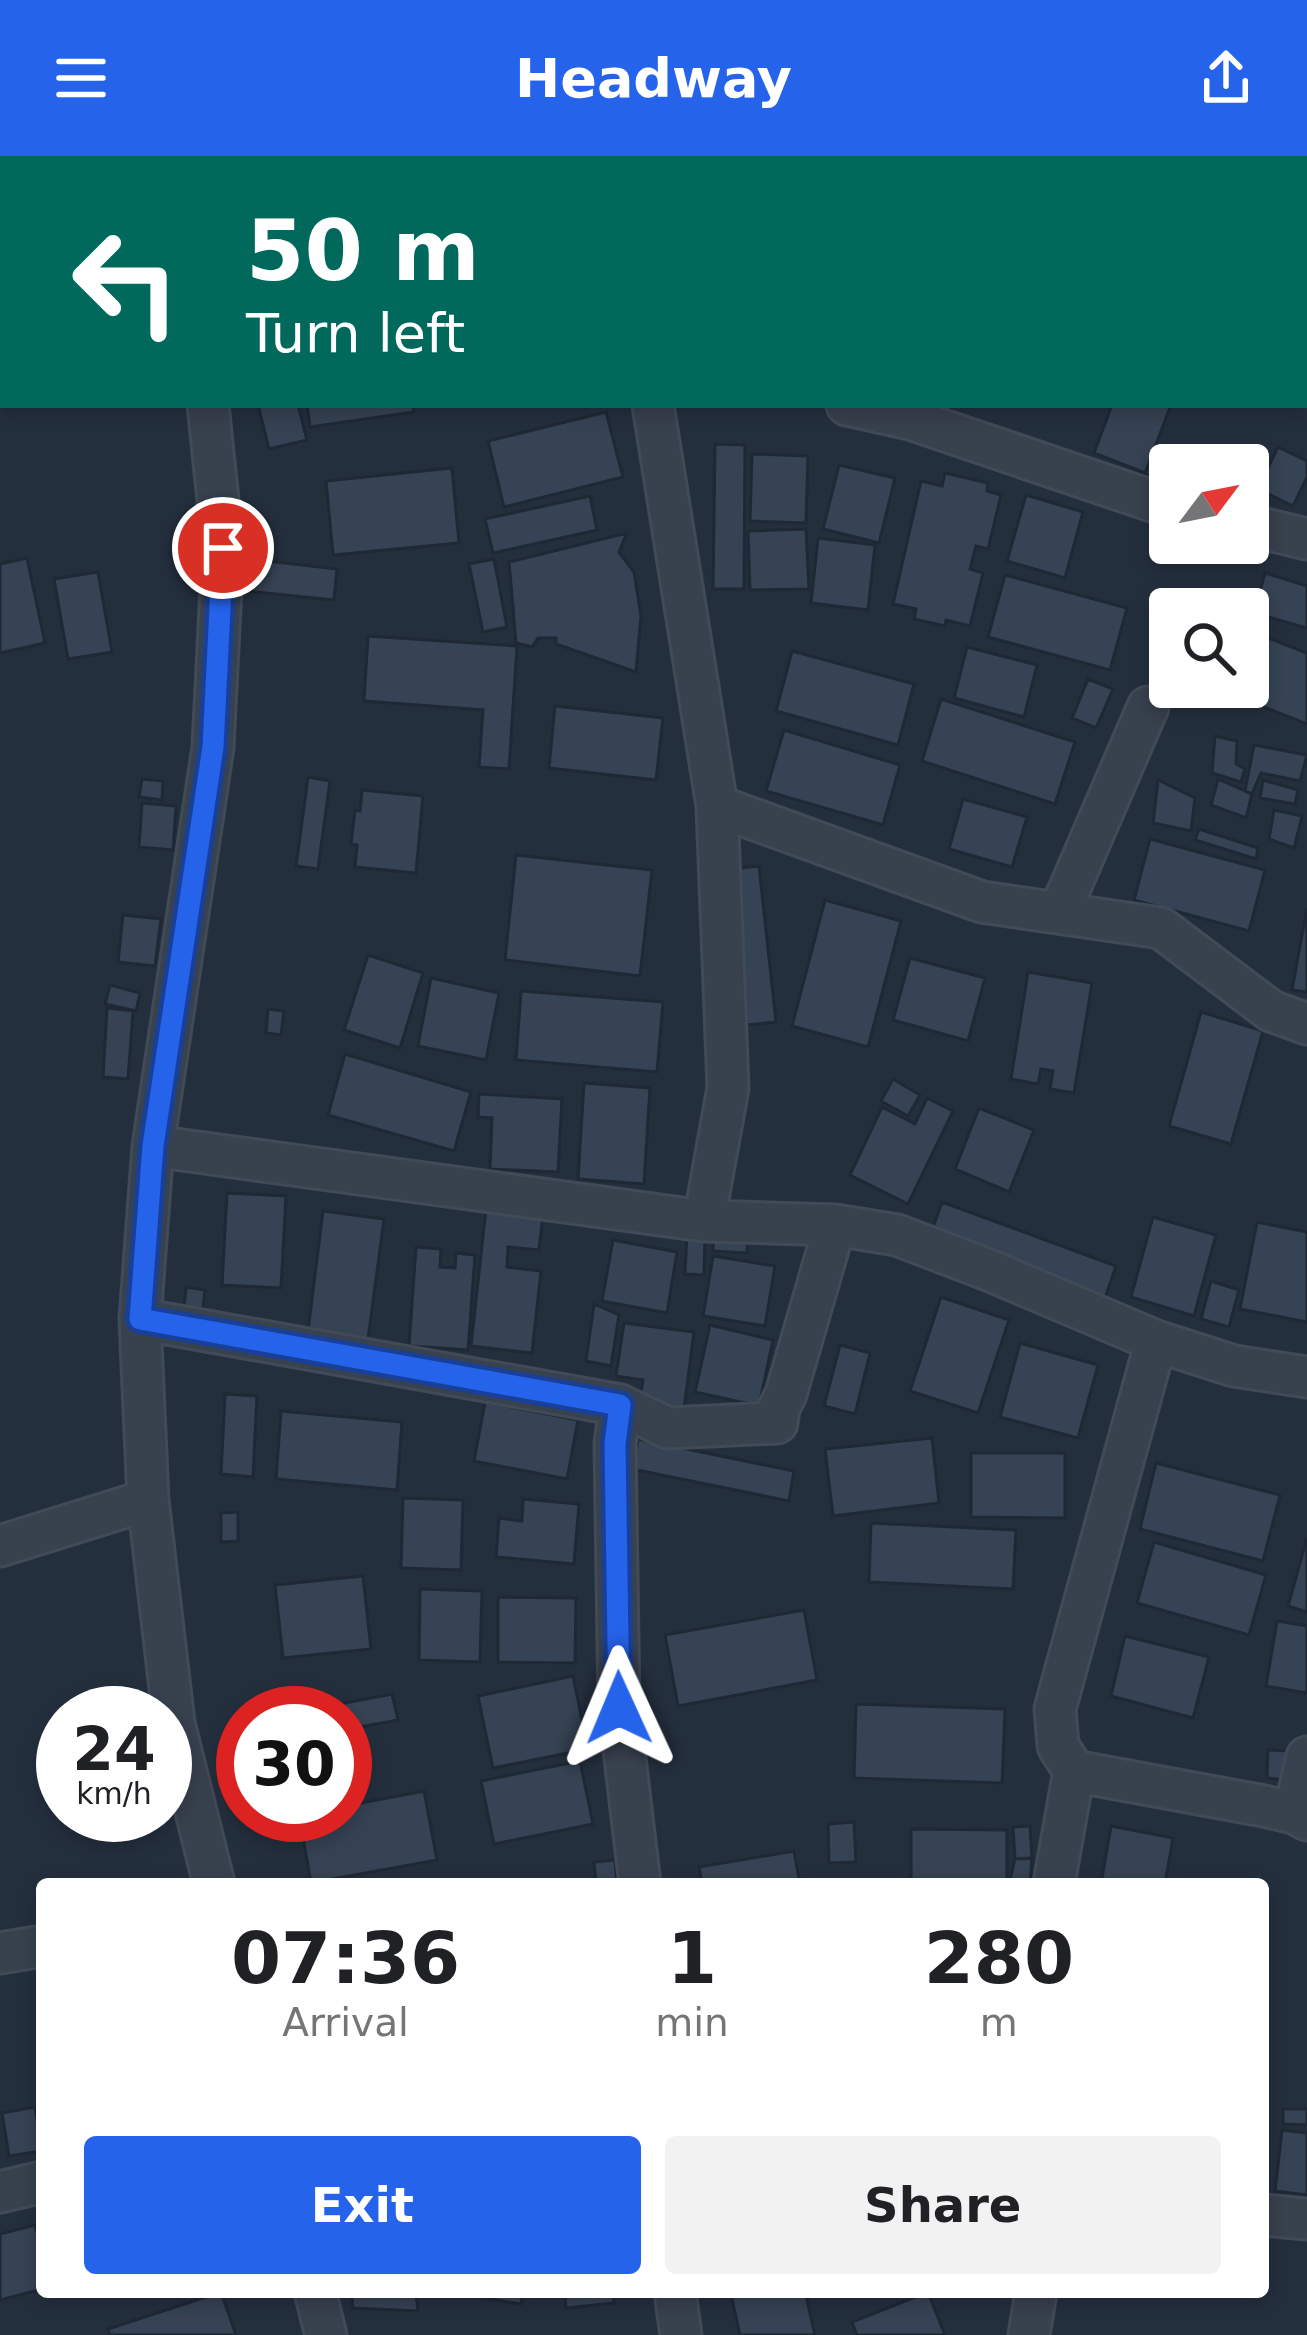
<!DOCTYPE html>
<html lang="en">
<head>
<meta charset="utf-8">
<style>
	body { margin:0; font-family:"DejaVu Sans",sans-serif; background:#f2f2f2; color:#202124; height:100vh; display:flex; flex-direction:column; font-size:45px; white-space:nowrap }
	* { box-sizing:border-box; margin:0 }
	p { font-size:39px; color:#757577 }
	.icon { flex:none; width:66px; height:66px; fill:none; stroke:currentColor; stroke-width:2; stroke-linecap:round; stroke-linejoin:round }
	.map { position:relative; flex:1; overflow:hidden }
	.sheet { position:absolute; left:36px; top:1722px; width:1233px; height:420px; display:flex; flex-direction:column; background:#fff; border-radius:12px; box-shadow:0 6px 18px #0003 }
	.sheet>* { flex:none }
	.top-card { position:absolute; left:0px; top:0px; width:1308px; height:252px; box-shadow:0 6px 18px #0003; background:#00695c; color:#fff; overflow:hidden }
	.needle { width:78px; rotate:58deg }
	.controls { position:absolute; left:1149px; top:288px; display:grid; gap:24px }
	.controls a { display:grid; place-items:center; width:120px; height:120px; border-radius:12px; background:#fff; box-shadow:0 6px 18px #0003; font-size:60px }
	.speed { position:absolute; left:36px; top:1530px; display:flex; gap:24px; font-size:60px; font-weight:700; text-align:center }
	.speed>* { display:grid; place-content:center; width:156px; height:156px; border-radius:50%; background:#fff; box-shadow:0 6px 18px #0003; line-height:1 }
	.speed small { font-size:30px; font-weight:400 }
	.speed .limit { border:18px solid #d22; background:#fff; color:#111 }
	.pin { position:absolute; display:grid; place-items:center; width:102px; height:102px; color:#fff; margin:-51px; border:6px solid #fff; border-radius:50%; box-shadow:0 3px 12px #0007 }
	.me { position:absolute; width:132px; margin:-66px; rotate:359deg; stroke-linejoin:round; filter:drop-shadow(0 0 9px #0008) }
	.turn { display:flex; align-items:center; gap:42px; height:252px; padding:0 48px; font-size:54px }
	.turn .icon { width:156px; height:156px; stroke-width:2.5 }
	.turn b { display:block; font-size:84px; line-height:102px }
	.eta { display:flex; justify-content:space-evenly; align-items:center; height:204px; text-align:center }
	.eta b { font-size:72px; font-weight:800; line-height:84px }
	.action { display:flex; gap:24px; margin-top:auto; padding:24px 48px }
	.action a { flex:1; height:138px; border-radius:12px; background:#2563eb; color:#fff; font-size:48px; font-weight:800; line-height:138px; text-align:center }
	.action a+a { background:#f2f2f2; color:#202124 }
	header { display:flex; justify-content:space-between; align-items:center; height:156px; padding:0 48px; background:#2563eb; color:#fff; font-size:54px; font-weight:800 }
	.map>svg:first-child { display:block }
	.building { fill:#364354; stroke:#1f2835; stroke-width:3 }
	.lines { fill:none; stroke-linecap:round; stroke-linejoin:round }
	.minor-casing { stroke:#414a57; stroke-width:45 }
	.minor { stroke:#38414e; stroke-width:39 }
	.route-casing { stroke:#184099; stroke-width:30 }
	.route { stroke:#2563eb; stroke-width:21 }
</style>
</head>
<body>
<header><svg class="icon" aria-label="menu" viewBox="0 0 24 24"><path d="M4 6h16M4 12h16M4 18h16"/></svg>Headway<svg class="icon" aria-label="share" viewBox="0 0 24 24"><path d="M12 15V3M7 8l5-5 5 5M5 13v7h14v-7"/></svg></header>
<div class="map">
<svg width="1307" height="2179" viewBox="0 0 1307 2179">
	<rect width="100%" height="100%" fill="#242f3e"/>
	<path class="building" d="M258 249H298L307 284 269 293Z
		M307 249H413L414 256 310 271Z
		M1112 249H1171L1145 317 1094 297Z
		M606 256 623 321 504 351 488 285Z
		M715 288 745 289 744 433H713Z
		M1278 291 1307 305V321L1293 350 1258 333Z
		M752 298 808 300 806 367 750 365Z
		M839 309 895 322 879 387 823 373Z
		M452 312 459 387 333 399 326 325Z
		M945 317 988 327 987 335 1001 339 988 393 976 390 970 413 983 417 970 470 946 464 945 470 914 463 916 453 893 448 921 325 942 330Z
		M1026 339 1083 356 1065 422 1007 405Z
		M590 340 597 374 493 397 485 363Z
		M806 373 809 433 750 434 748 375Z
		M627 377 619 396 634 416 641 460 636 516 556 488V482H538L532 491 516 487 509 406Z
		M818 382 875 389 868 454 811 447Z
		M27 402 45 487 0 497V408Z
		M250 403 337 413 334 444 246 435Z
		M494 403 507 471 483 476 469 408Z
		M98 416 112 496 68 503 54 423Z
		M1265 417 1307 430V472L1254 457Z
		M1005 419 1127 452 1110 514 988 481Z
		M1248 474 1307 497V568L1226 536 1227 531H1248Z
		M368 480 517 490 509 613 479 611 483 554 364 545Z
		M967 491 1037 509 1024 561 954 542Z
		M792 495 914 528 898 589 776 555Z
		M1088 523 1113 533 1096 572 1072 562Z
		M941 543 1075 586 1055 648 922 605Z
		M555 550 663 562 656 624 549 612Z
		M784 574 900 609 883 669 766 635Z
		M1215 580 1237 585 1236 608 1245 613 1241 626 1212 617Z
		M1254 589 1307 599 1300 625 1261 617 1252 638 1245 635Z
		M308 621 330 625 318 713 296 710Z
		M142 623 163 625 162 644 139 641Z
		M1218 623 1252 638 1246 662 1211 649Z
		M1158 624 1195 642 1191 675 1153 667Z
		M1263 624 1298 634 1295 648 1260 642Z
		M362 634 423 640 416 717 355 711 357 689 351 688 355 654 360 655Z
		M963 643 1027 661 1012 711 949 693Z
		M142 647 176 650 173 694 139 691Z
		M1274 654 1302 660 1294 692 1269 683Z
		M1199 673 1258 692 1256 703 1195 684Z
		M1150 683 1265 714 1249 775 1134 744Z
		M516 699 652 714 640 820 505 804Z
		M759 710 776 866 737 870 731 713Z
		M825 744 901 765 868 891 792 870Z
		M1307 752V836L1292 834Z
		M123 759 161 763 155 810 118 806Z
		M368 799 423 817 400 892 344 874Z
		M910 802 985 822 968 885 893 864Z
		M1028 816 1092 827 1074 937 1050 933 1053 915 1041 913 1038 928 1011 923Z
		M431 822 499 837 486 904 418 890Z
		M110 829 140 837 136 855 105 848Z
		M521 835 663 846 657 916 516 904Z
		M107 852 133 855 128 923 103 921Z
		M268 853 284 855 281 879 266 877Z
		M1201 856 1263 875 1231 988 1169 970Z
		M345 898 471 936 454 995 328 959Z
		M893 923 920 939 908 960 881 945Z
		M584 927 650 932 644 1028 578 1023Z
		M479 938 562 943 558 1016 490 1013 492 962 478 961Z
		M927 942 953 955 908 1048 850 1019 882 951 915 968Z
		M979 952 1034 974 1009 1036 955 1013Z
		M227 1037 286 1040 281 1132 222 1129Z
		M942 1046 1116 1110 1104 1145 930 1080Z
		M486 1053 543 1059 539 1094 508 1091 507 1111 541 1115 532 1197 471 1190Z
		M323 1055 384 1063 367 1191 307 1183Z
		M1153 1061 1216 1079 1194 1160 1131 1141Z
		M1257 1066 1307 1076V1166L1240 1153Z
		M714 1076 748 1078 747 1097 713 1095Z
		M687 1078 705 1079 704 1119 685 1118Z
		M613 1084 677 1096 667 1157 602 1145Z
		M416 1091 441 1093 440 1111 455 1112 456 1097 475 1099 468 1194 409 1190Z
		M713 1100 775 1110 765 1170 703 1160Z
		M1211 1125 1239 1134 1229 1171 1201 1163Z
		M186 1131 205 1134 202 1164 183 1162Z
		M941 1141 1009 1164 978 1257 910 1235Z
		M594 1148 619 1159 611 1210 586 1205Z
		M624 1167 694 1176 684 1253 639 1247 643 1224 616 1220Z
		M710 1169 773 1184 759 1250 695 1236Z
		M1020 1187 1098 1209 1078 1282 1000 1261Z
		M840 1189 870 1197 855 1258 824 1250Z
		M225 1238 257 1240 253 1321 221 1318Z
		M485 1246 578 1264 567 1323 474 1305Z
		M281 1255 402 1266 397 1334 276 1323Z
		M932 1282 939 1347 833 1360 825 1293Z
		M638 1283 794 1315 789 1345 632 1313Z
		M971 1297H1065V1362L971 1361Z
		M1156 1307 1280 1339 1263 1405 1140 1373Z
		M403 1342 463 1344 461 1414 401 1412Z
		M523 1343 579 1348 574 1408 496 1401 499 1362 522 1365Z
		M238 1356V1385L221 1386V1357Z
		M871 1367 1016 1374 1013 1433 869 1426Z
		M1307 1382V1456L1288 1450Z
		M1154 1386 1266 1419 1249 1479 1137 1447Z
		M363 1420 371 1493 283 1502 275 1429Z
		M420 1433 482 1435 480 1506 419 1504Z
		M498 1441 576 1442 575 1507 498 1506Z
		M804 1454 817 1524 678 1550 665 1479Z
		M1277 1465 1307 1470V1537L1266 1530Z
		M1125 1480 1209 1501 1193 1562 1111 1540Z
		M573 1520 588 1593 493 1612 478 1540Z
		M392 1538 398 1564 360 1571 367 1608 345 1612V1557H292Z
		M856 1548 1005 1553 1002 1627 854 1622Z
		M1268 1594 1289 1595 1288 1624 1267 1622Z
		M580 1605 593 1668 494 1688 481 1625Z
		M424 1635 437 1704 311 1727 299 1659H345V1650Z
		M854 1666 856 1706 829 1707 828 1668Z
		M1030 1670 1032 1702 1015 1703 1013 1671Z
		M1111 1670 1173 1682 1165 1728H1101Z
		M911 1673 1007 1674V1728H911Z
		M794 1695 800 1728H702L699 1711Z
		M1032 1702 1030 1728H1009L1015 1703Z
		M615 1704 617 1728H596L594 1706Z
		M35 1951 42 1995 9 2000 2 1957Z
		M1283 1953H1307V1969L1283 1968Z
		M1282 1974 1307 1977V2039L1275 2035Z
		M35 2069 42 2095V2133L0 2144V2078Z
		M221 2136 236 2179H110L108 2173Z
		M351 2136H416L418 2155 353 2152Z
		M448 2136H523L521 2148Z
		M565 2136H613L614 2147 566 2152Z
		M743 2136H805L815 2179H740L731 2138Z
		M928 2136 945 2179H857L852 2166Z"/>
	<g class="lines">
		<g class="minor-casing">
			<path id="minor" d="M181 0V3
				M623 0 624 3
				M208 249 223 392 213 591 153 990 140 1163 148 1344 174 1567 214 1728
				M653 249 717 650 728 932 704 1065
				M847 249 910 263 1170 351
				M1248 369 1307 383
				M717 650 982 746 1161 772 1271 855 1307 868
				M1059 757 1148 551
				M153 990 704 1065 835 1069 897 1079 991 1115 1156 1185 1234 1210 1307 1221
				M140 1163 620 1249 668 1272 777 1267 779 1252 786 1238 835 1069
				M620 1249 615 1288 619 1552 640 1728
				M0 1390 148 1344
				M1074 1615 1264 1650 1294 1657 1307 1664
				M1294 1657 1307 1601
				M1054 1728 1074 1615 1058 1590 1055 1553 1156 1185
				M0 1797 42 1790
				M0 2036 42 2026
				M1263 2059 1307 2063
				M315 2136 326 2179
				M675 2136 681 2179
				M1029 2179 1036 2136"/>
		</g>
		<use href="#minor" class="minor"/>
	</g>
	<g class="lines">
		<g class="route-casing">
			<path id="route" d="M223 392 213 591 153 990 140 1163 620 1249 615 1288 619 1552"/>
		</g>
		<use href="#route" class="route"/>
	</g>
</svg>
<div class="controls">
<a><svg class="needle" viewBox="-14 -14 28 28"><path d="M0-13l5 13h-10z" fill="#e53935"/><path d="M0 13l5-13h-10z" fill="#757577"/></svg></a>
<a><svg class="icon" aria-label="search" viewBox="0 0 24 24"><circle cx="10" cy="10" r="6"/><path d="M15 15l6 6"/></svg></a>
</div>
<div class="speed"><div>24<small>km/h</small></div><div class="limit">30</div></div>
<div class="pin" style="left:223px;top:392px;background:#d93025"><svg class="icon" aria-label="arrive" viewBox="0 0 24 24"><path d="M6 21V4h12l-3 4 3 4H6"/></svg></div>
<svg class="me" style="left:619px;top:1552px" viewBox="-20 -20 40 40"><path d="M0-17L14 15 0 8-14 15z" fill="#2563eb" stroke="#fff" stroke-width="4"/></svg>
<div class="top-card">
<div class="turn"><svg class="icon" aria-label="left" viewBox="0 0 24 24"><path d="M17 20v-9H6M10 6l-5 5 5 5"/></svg><div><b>50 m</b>Turn left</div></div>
</div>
<section class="sheet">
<div class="eta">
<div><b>07:36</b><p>Arrival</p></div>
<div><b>1</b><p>min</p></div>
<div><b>280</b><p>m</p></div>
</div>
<div class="action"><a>Exit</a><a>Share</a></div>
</section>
</div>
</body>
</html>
